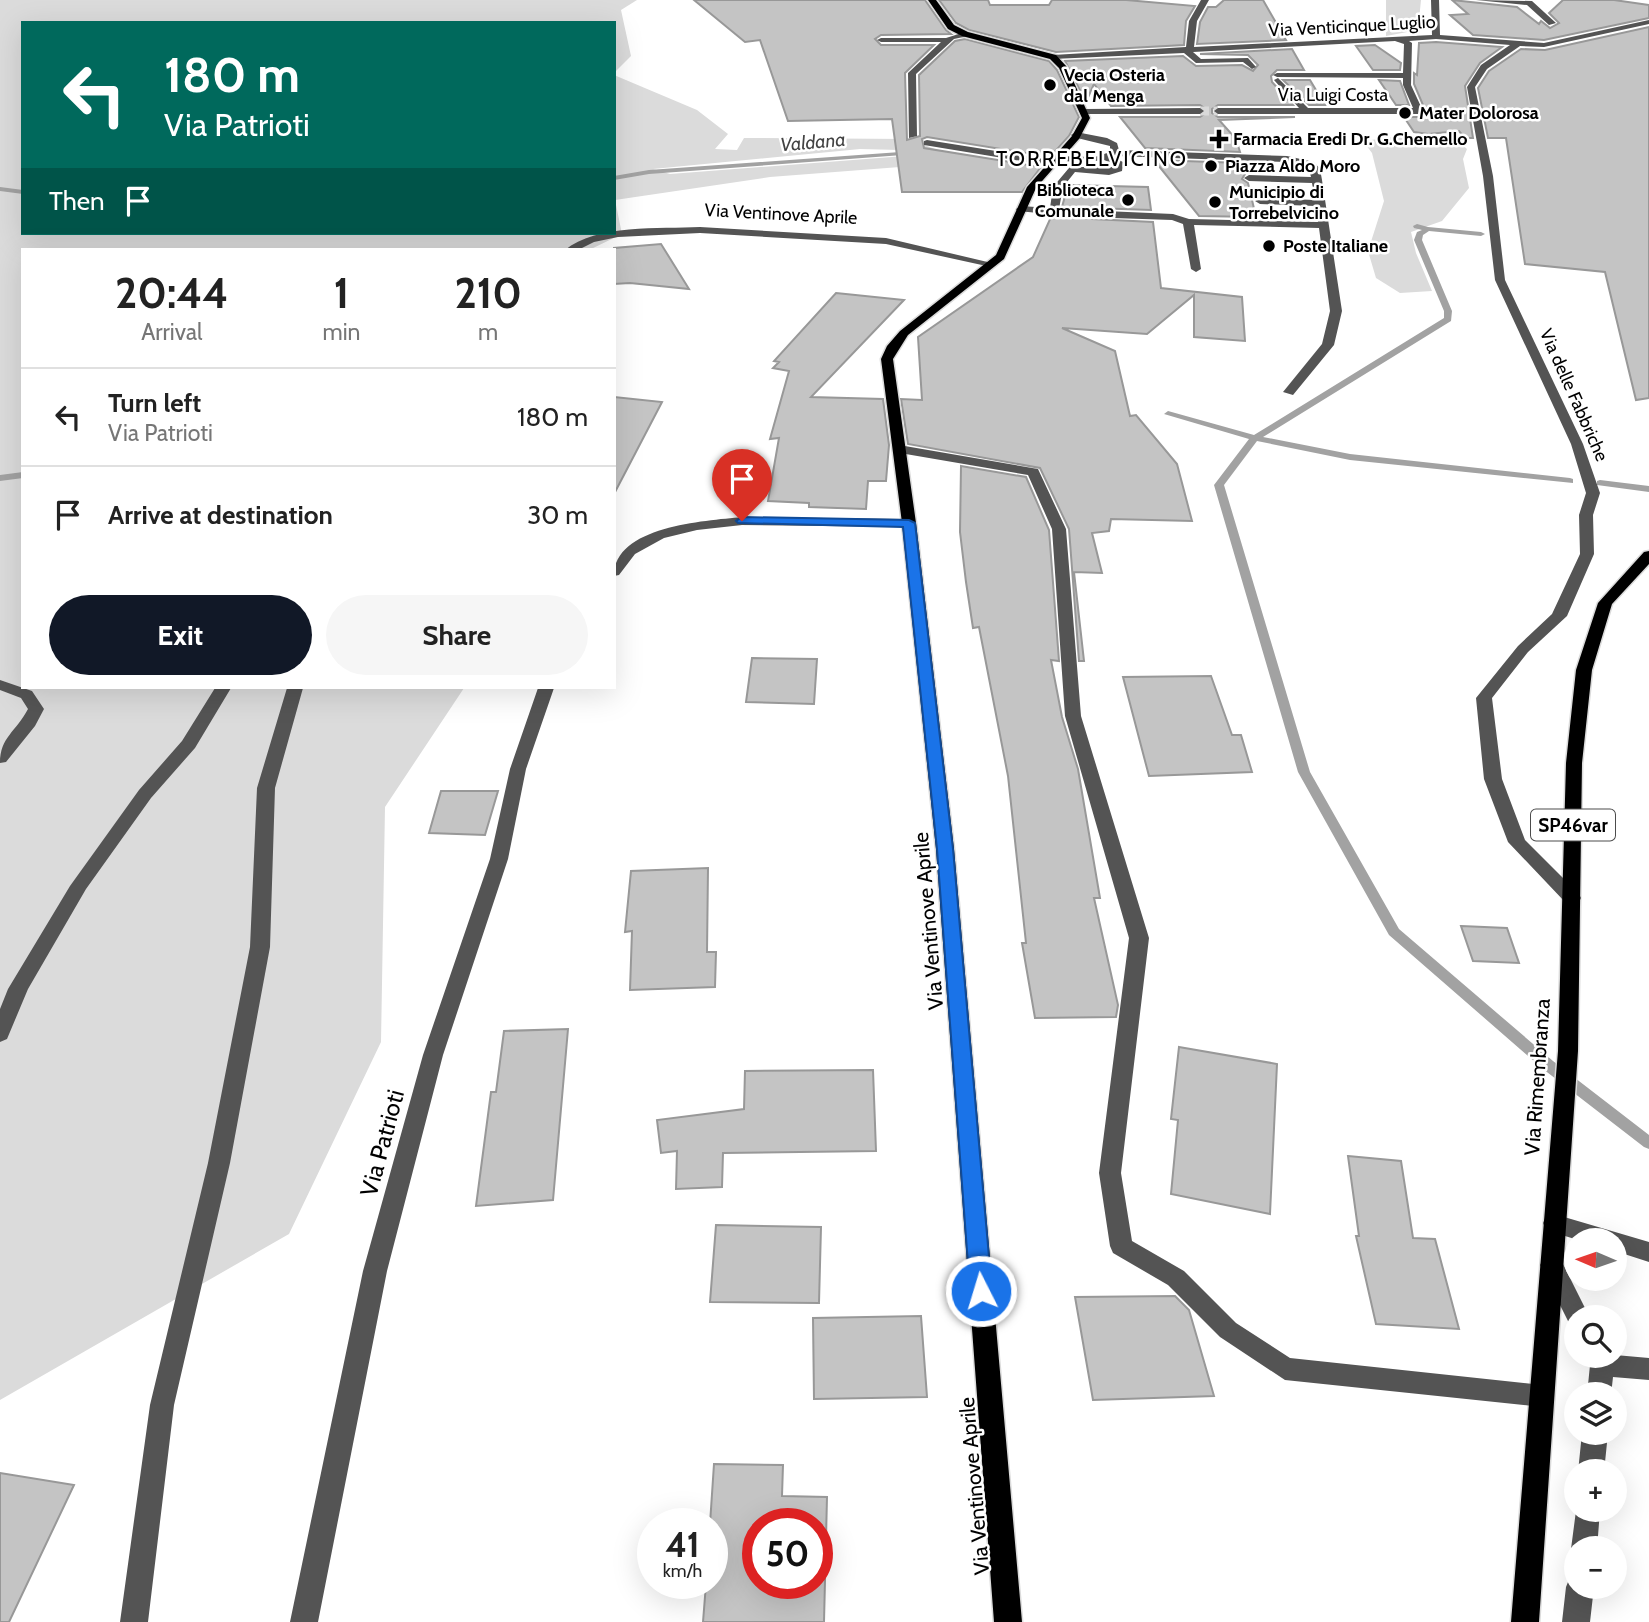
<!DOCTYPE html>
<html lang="en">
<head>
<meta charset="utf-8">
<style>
	body { margin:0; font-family:Cabin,sans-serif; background:#f6f6f6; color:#222; height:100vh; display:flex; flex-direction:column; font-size:26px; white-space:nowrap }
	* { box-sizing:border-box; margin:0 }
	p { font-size:23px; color:#767676 }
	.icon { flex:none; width:38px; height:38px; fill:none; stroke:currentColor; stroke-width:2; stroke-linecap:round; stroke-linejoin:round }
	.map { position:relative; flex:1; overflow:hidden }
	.sheet { position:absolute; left:21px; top:248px; width:595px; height:441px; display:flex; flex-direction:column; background:#fff; border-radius:0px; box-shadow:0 7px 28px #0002 }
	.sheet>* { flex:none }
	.top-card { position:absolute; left:21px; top:21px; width:595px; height:214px; border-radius:0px; box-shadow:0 7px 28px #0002; background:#00695c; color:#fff; overflow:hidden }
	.needle { width:46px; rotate:272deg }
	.fabs { position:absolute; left:1564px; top:1228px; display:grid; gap:14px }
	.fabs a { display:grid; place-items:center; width:63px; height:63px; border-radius:50%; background:#fff; box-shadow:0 7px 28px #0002; font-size:35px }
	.speed { position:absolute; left:637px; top:1508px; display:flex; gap:14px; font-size:35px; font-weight:700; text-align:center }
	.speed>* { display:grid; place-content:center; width:91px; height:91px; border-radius:50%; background:#fff; box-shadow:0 7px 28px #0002; line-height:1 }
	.speed small { font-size:18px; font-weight:400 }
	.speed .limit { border:10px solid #d22; background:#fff; color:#111 }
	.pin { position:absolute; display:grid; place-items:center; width:60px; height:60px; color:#fff; margin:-72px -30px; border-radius:50% 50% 50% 0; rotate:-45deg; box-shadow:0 0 7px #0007 }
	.pin .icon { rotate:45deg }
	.me { position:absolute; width:77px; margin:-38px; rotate:355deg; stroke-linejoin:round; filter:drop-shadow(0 0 5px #0008) }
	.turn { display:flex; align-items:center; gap:24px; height:147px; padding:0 28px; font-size:32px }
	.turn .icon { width:91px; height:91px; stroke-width:2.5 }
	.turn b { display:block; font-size:49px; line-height:60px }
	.then { display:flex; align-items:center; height:66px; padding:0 28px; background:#0003; gap:14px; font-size:26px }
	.eta { display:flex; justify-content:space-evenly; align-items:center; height:119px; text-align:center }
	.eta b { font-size:42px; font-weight:700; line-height:49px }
	.button { display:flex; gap:14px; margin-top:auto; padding:14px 28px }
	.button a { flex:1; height:80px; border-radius:42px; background:#111827; color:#fff; font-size:28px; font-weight:700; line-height:80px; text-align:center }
	.button a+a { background:#f6f6f6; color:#222 }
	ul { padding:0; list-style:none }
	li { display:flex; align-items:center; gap:21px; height:98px; padding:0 28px; border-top:2px solid #e0e0e0 }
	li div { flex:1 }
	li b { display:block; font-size:26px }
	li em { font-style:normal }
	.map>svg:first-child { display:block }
	.green { fill:#dbdbdb }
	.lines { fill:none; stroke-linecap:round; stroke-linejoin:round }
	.stream { fill:#a2a2a2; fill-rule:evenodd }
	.building { fill:#c4c4c4; stroke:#989898; stroke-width:2; fill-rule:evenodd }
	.minor-tunnel { stroke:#d9d9d9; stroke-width:9; stroke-dasharray:9 4.5; stroke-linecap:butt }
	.major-casing { stroke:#dbdbdb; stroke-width:3 }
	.minor { fill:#545454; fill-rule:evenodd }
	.major { fill:#000; fill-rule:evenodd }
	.route { fill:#1a73e8; stroke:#114b97; stroke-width:2 }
	.poi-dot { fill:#000; stroke:#fff; stroke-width:2.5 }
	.labels { text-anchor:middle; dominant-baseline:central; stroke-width:5; stroke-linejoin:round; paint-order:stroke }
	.far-street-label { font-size:18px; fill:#000; stroke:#fff }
	.far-poi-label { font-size:18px; font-weight:bold; fill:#000; stroke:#fff; text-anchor:start }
	.far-water-label { font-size:19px; font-style:italic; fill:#434343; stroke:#fff }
	.shield { fill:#fff; stroke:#4c4c4c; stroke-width:2 }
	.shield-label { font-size:19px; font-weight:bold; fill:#000 }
	.far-quarter-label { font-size:21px; letter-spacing:2px; fill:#000; stroke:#fff }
	.street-label { font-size:21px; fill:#000; stroke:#fff }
	.near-street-label { font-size:24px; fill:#000; stroke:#fff }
</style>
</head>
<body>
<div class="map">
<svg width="1649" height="1622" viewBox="0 0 1649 1622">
	<rect width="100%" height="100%" fill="#fff"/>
	<path class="green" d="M0 0H637L621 10 631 56 614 73V23H23V233H614V75L697 110 728 134 715 149 737 150 744 138 909 139 940 151 860 149 653 169 670 174 905 156 900 167 770 177 615 200 622 234 589 250H23V688H464L385 807 381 1042 289 1234 0 1400Z
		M1386 0H1421L1418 30 1386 36Z
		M1410 135 1459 142 1467 149 1463 159 1469 188 1442 221 1411 232 1416 253 1432 291 1400 293 1376 278 1368 251 1384 201 1372 153 1363 141Z"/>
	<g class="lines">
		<path class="stream" d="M914 151 917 153 916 154 649 174 614 180V176L649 170Z
			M0 187 23 190V194L0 191Z
			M1417 224 1428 227 1481 232 1485 234 1481 236 1429 231 1423 235 1422 240 1452 311 1451 321 1263 437 1350 454 1570 478 1573 479V483L1350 460 1257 441 1224 485 1310 772 1399 929 1553 1061 1649 1135V1149L1644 1147 1543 1069 1389 935 1298 772 1214 485 1249 439 1164 414 1168 411 1254 435 1444 318V311L1414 240 1417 232 1422 230 1414 228 1413 226Z
			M23 472V478L0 481V475Z
			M1600 480 1649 486V492L1597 485V481Z"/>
	</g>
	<path class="building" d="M694 0H925L946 30 951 34 881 35 875 39 881 45H934L905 73 907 140 920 136 919 75 955 41 965 39 1049 61 1057 70 1079 117 1069 136 1050 157 927 137 922 139 924 148 1041 167 1022 192H902L892 119 788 121 760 40 745 42Z
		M939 0H988L990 5H1049L1052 0H1126L1195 6 1186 21 1184 45 1056 52 969 30 956 23Z
		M1224 0H1263L1286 40 1197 44 1200 22 1208 7H1216Z
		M1452 0 1517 7 1539 24 1541 21 1550 28 1559 23 1549 13 1563 0H1614L1649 5V18L1544 40 1473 35 1450 15 1468 14Z
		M1649 27V398L1636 400 1605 272 1525 264 1506 138H1488L1478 88 1489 71 1521 49 1545 50Z
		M1436 42 1502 47 1480 63 1465 86 1473 138H1465L1459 131 1428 134 1414 132 1404 117H1419L1426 112 1414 84V73L1417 75 1419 43Z
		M1375 45 1401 63 1400 70H1373L1356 46Z
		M1292 49 1304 70H1277L1271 76 1272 82 1293 105H1218L1212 109V113L1218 117H1295L1219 120 1236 139 1240 152 1145 148 1120 117H1200L1206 113V109L1200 105 1111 106 1094 84 1086 102 1065 61 1183 56 1196 66 1242 65 1253 71 1258 65 1248 55 1200 54Z
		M1283 80H1310L1325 105H1309Z
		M1379 80 1400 81 1409 105H1396Z
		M1154 160 1242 163 1245 174 1242 179 1248 183 1256 217 1199 216Z
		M1068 185 1148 187 1151 210 1062 207Z
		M1051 217 1153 222 1161 288 1242 297 1245 341 1194 337V295L1147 334 1062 328 1115 351 1130 416 1136 415 1177 464 1192 521 1111 519 1109 531 1092 533 1102 573 1074 572 1084 661H1079L1069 529 1040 468 908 444 901 399 922 400 918 337 1033 257Z
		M661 244 689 289 630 283 614 284V248Z
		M836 293 904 300 811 397 883 399 889 445 886 481H868L866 509 809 507V503L768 501 779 438 770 439 789 371 773 368 779 362 774 361Z
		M614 397 662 402 614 494Z
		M961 466 1026 477 1049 530 1059 661 1051 660 1062 717 1078 769 1100 898H1094L1118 1005 1116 1017 1035 1018 1022 943H1026L1008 776 979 627 973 628 966 582 960 532Z
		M752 658 817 659 814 704 746 702Z
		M1211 676 1232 735H1241L1252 772 1149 776 1123 677Z
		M441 791H498L485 835 429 833Z
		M708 868 707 952H716L715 987 630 990 632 931 625 932 631 871Z
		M1461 926 1507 928 1519 963 1473 961Z
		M568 1029 553 1200 476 1206 491 1092H496L504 1031Z
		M1179 1047 1277 1064 1270 1214 1171 1194 1178 1120 1171 1119Z
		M873 1070 876 1151 723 1153 722 1187 676 1189 677 1151 661 1153 657 1120 744 1109 745 1071Z
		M1348 1156 1401 1161 1413 1238 1435 1239 1459 1329 1376 1324 1356 1236H1359Z
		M716 1225 821 1227 819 1303 710 1302Z
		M1175 1296 1189 1310 1214 1396 1093 1400 1075 1297Z
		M921 1316 927 1397 814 1399 813 1318Z
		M714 1464 783 1465 782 1496 827 1497 824 1622H703L706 1584H712V1524H710ZM758 1524H817V1584H758Z
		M0 1473 74 1485 9 1622H0Z"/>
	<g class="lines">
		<path class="minor-tunnel" d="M1200 111H1218"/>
		<g class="major-casing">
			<path id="major" d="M928 0H936L954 25 968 32 1056 55 1067 67 1090 118 1079 139 1036 188 1004 259 908 335 893 359 916 523 954 849 1022 1622H994L936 849 902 523 881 359 887 346 900 331 996 255 1027 187 1072 136 1082 118 1059 68 1050 59 962 36 948 29Z
				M1649 551V564L1612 604 1592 670 1582 763 1578 1051 1539 1622H1511L1558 1051 1566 763 1576 670 1598 603 1644 552Z"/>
		</g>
		<path class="minor" d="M1201 0H1209L1197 21 1194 47 1432 35 1431 0H1439L1440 35 1544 43 1649 20V24L1544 47 1520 46 1487 69 1475 87 1493 176 1505 280 1583 444 1600 493 1593 515 1594 554 1567 616 1528 652 1492 698 1502 779 1525 840 1579 894 1581 898 1579 902H1565L1508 842 1484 779 1476 698 1518 646 1552 614 1580 554 1579 515 1586 493 1571 444 1495 280 1483 176 1467 87 1481 65 1510 45 1436 39 1409 41 1412 43 1411 85 1423 111 1419 114H1218L1214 111 1218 108H1299L1274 80 1278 78 1308 108H1413L1403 85V78L1277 77 1273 75 1277 73H1403L1404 44 1395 41 1193 52 1201 59 1248 58 1256 67 1252 69 1243 62 1196 63 1184 53 1053 59 1049 57 1053 55 1186 47 1189 21Z
			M1476 0 1532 1 1556 23 1549 25 1527 5Z
			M965 32 968 36 954 39 916 74 917 136 909 138 908 73 941 42H881L877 40 881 38H946Z
			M1085 109 1200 108 1204 111 1200 114H1082V110Z
			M1076 132 1107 138 1117 143 1119 150 1287 156 1314 162 1320 169 1322 180 1342 311 1334 345 1293 395 1283 392 1322 344 1330 311 1319 228 1194 225 1201 269 1196 272 1191 269 1183 224 1172 220 1083 217 1017 211 1016 209 1021 206 1050 208 1053 187 1074 162 1054 160V156L1095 157 1110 152V146L1073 137 1071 135ZM1116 156 1287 162 1308 166 1311 177 1249 175 1244 178 1249 181 1312 183 1315 200 1260 198 1255 201 1260 204 1315 206 1318 222 1189 219 1173 214 1059 209 1063 187 1075 172 1109 175 1122 171 1123 162 1113 157ZM1104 160 1114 164V167H1080L1084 162Z
			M927 140 1052 160 1057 163 1052 166 924 145V141Z
			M700 227 886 238 996 264 991 267 886 244 700 233 618 237 594 242 578 250H565C596 224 660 229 700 227Z
			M899 445 1038 469 1066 529 1081 716 1149 938 1121 1173 1132 1241 1184 1271 1236 1323 1290 1358 1542 1385 1551 1388 1554 1396 1551 1404 1542 1407 1285 1380 1220 1337 1168 1285 1113 1253 1110 1246 1099 1173 1129 938 1065 716 1052 529 1028 475 894 452V446Z
			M742 517 909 519 916 523 909 527 742 525 697 530 664 538 635 554 619 575 614 576C614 526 704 521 742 517Z
			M0 680 32 691 44 709 35 726 6 762 0 763C0 737 16 732 28 709L21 698 0 690Z
			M215 688H231L195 748 151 798 86 889 28 989 7 1039 0 1042V1009L8 989 70 886 139 790 182 741Z
			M287 688H303L275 788 270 947 230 1163 174 1405 148 1622H120L150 1405 208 1163 250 947 257 788Z
			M538 688H554L526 769 508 859 443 1055 387 1271 318 1622H290L363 1271 423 1055 490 859 510 769Z
			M1554 1214 1649 1242V1262L1615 1251V1241H1581L1546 1230 1543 1223 1546 1216Z
			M1552 1255 1560 1258 1590 1318H1577V1328L1570 1325 1540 1265 1544 1258Z
			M1615 1355 1649 1358V1380L1613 1377 1611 1395H1587L1590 1365 1593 1357Z
			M1582 1433H1608L1604 1472H1578Z
			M1577 1503V1510H1600L1597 1549H1577V1559L1571 1549Z
			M1577 1575V1587H1594L1590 1622H1562L1566 1587 1570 1577Z"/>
		<use href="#major" class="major"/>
	</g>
	<path class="route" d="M742 517 909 520 915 523 953 849 992 1291 989 1297 981 1300 973 1297 970 1291 937 849 903 527 738 523 736 521Z"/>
	<g class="poi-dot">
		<circle cx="1050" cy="85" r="7"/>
		<circle cx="1405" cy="113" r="7"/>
		<path d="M1215.5 128.5h7v7h7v7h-7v7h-7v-7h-7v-7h7z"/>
		<circle cx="1211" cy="166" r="7"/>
		<circle cx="1128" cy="200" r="7"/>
		<circle cx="1215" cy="202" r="7"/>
		<circle cx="1269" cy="246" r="7"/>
	</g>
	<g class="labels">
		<g class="far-street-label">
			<text transform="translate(1352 26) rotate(-3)">Via Venticinque Luglio</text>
			<text x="1333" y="95">Via Luigi Costa</text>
			<text transform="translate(781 214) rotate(3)">Via Ventinove Aprile</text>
			<text transform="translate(1574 395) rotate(66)">Via delle Fabbriche</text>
		</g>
		<g class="far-poi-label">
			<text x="1064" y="75">Vecia Osteria<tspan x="1064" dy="21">dal Menga</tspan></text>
			<text x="1419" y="113">Mater Dolorosa</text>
			<text x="1233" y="139">Farmacia Eredi Dr. G.Chemello</text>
			<text x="1225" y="166">Piazza Aldo Moro</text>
			<text x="1114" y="190" text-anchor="end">Biblioteca<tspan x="1114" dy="21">Comunale</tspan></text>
			<text x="1229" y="192">Municipio di<tspan x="1229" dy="21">Torrebelvicino</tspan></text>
			<text x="1283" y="246">Poste Italiane</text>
		</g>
		<g class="far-water-label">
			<text transform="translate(813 142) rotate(-5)">Valdana</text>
		</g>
		<rect class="shield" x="1531" y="809.5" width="84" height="31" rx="5"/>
		<g class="shield-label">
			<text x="1573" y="825">SP46var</text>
		</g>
		<g class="far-quarter-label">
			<text x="1092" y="158">TORREBELVICINO</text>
		</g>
		<g class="street-label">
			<text transform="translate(928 921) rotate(-95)">Via Ventinove Aprile</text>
			<text transform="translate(1537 1077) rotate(-86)">Via Rimembranza</text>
			<text transform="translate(974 1486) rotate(-95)">Via Ventinove Aprile</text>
		</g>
		<g class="near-street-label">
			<text transform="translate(382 1143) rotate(-75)">Via Patrioti</text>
		</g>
	</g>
</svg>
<div class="fabs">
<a><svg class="needle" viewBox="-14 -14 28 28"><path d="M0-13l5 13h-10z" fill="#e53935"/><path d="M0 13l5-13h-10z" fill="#767676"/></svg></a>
<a><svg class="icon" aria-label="search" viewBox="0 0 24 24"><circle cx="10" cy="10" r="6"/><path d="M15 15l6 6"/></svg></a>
<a><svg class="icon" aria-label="layers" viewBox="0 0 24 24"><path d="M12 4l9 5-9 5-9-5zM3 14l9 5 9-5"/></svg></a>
<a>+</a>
<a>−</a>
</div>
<div class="speed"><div>41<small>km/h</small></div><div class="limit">50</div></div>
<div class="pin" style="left:742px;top:521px;background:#d93025"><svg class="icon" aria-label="arrive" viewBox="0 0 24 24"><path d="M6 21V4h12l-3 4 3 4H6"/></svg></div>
<svg class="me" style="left:981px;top:1291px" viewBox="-20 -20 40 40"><circle r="17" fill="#1a73e8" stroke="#fff" stroke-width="3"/><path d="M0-11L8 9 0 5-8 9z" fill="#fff"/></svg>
<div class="top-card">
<div class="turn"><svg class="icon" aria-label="left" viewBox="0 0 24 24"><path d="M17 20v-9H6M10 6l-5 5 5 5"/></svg><div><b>180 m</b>Via Patrioti</div></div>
<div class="then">Then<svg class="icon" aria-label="arrive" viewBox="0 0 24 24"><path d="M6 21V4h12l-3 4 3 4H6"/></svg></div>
</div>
<section class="sheet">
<div class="eta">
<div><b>20:44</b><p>Arrival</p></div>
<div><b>1</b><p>min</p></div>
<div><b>210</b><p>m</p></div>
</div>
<ul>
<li><svg class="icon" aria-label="left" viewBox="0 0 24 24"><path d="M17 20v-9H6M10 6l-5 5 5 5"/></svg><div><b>Turn left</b><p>Via Patrioti</p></div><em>180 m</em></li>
<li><svg class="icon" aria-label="arrive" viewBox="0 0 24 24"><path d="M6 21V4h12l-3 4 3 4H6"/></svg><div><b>Arrive at destination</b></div><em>30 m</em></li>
</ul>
<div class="button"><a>Exit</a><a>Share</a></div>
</section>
</div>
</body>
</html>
